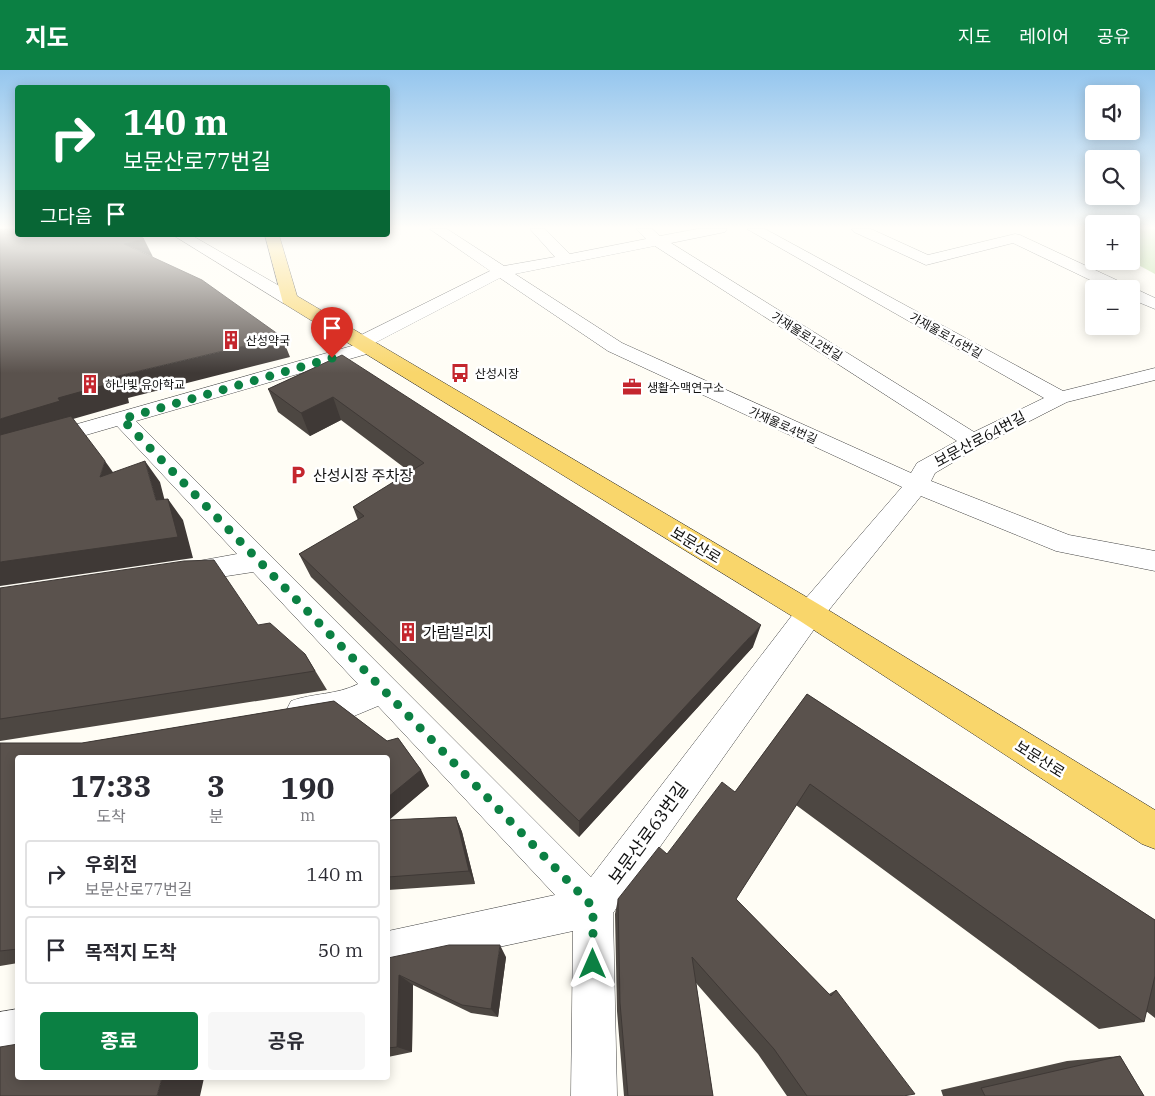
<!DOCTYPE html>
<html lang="ko">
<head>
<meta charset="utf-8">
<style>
	body { margin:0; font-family:"IBM Plex Serif","Noto Sans KR",serif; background:#f7f7f7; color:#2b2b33; height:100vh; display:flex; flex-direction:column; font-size:19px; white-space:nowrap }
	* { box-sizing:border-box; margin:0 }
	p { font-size:16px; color:#7c7c81 }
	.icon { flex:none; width:28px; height:28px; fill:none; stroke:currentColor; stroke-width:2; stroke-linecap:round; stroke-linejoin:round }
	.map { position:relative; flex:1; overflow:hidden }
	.panel { position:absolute; left:15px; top:685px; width:375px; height:325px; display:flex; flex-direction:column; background:#fff; border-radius:5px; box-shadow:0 2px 12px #0003 }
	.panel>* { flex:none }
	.top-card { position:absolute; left:15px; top:15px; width:375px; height:152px; border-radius:5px; box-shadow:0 2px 12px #0003; background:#0b8043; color:#fff; overflow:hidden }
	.tools { position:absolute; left:1085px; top:15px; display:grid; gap:10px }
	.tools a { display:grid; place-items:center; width:55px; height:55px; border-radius:5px; background:#fff; box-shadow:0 2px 12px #0003; font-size:25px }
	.pin { position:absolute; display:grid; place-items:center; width:42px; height:42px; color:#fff; margin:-51px -21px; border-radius:50% 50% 50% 0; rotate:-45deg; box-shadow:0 0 5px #0007 }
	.pin .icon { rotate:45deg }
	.me { position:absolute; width:55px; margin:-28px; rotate:0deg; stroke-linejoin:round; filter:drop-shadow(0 0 4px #0008) }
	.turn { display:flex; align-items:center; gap:18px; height:105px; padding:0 25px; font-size:22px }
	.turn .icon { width:65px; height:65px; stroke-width:2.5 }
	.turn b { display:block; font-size:35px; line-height:42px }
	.then { display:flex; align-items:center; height:48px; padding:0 25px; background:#0003; gap:10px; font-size:19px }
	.eta { display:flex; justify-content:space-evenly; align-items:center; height:85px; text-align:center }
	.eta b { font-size:30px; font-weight:700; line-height:35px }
	.action { display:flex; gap:10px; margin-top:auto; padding:10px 25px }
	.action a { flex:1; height:58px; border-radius:5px; background:#0b8043; color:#fff; font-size:20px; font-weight:700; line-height:58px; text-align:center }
	.action a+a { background:#f7f7f7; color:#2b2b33 }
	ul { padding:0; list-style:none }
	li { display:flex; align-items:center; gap:15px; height:68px; margin:0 10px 8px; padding:0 15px; border:2px solid #e1e1e2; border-radius:5px }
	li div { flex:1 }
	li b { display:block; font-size:19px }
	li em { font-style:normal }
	header { display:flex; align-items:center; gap:30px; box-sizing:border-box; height:70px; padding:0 25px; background:#0b8043; color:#fff }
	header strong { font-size:24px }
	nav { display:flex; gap:28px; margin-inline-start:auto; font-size:18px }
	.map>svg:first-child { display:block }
	.forest { fill:#b9dc9c }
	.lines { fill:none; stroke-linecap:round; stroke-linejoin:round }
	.minor-casing { stroke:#444; stroke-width:1 }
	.major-casing { stroke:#222; stroke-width:1 }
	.minor { fill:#fff; fill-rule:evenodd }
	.major { fill:#f9d66b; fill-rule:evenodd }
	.wall { fill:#4d4742 }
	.shaded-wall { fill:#3f3936 }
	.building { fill:#5a524d; stroke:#3f3936 }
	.route { stroke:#0b8043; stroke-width:9; stroke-dasharray:0 16.2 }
	.labels { text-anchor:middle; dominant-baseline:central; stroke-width:5; stroke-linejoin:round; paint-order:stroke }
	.far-street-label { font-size:12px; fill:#111; stroke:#fff }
	.far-poi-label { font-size:12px; fill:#111; stroke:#fff; text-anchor:start }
	.street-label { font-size:15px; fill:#111; stroke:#fff }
	.poi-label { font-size:15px; fill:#111; stroke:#fff; text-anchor:start }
	.near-street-label { font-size:18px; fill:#111; stroke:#fff }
</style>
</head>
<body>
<header>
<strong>지도</strong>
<nav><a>지도</a><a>레이어</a><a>공유</a></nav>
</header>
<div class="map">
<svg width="1155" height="1026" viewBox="0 0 1155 1026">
	<rect width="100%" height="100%" fill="#fffdf5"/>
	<path class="forest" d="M1131 159H1155V204L1131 191Z"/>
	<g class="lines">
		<g class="minor-casing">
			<path id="minor" d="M430 159H447L504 196 555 187 530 159H545L570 184 646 169 636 159H652L660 166 697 159H727L725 162 671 173 974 362 1044 328 747 159H765L1063 321 1155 298V310L1067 332 981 376 935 403 931 411 1069 465 1155 481V501L1056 481 921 426 820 551 613 843 617 1026H571L573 861 388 901V861L555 825 378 636 354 646 302 655 291 651 286 641 291 631C312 623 337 625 358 614L253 502 181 513 171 510 167 503 171 496 237 484 117 356 0 390V376L355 275 353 272 355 268 490 201ZM655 176 957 371 917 393 911 403 622 273 515 204ZM500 208 608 281 902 417 800 535 591 807 136 351 377 281 379 277 375 273Z
				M852 159H871L928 185 1015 164 1020 165 1155 228V239L1131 229V219H1109L1013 173 926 195 854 162Z
				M173 165H191L295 225 298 229 295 233H283Z
				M18 939V983L0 986V942Z"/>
		</g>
		<g class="major-casing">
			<path id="major" d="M265 165H279L297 226 820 535 1155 740V779L1142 774 800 551 283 233Z"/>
		</g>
		<use href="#minor" class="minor"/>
		<use href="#major" class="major"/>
	</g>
	<path class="wall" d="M342 285 753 577 579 767 311 507 299 484 358 450 353 437 410 402 341 350 310 366 278 342 268 319Z
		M0 518 258 555 305 584 327 620 0 671Z
		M807 624 1155 850V948L1146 941 1144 952 1099 959 796 735 736 829 829 924 836 920 903 1026H787L758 984 696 913 713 1026H624L617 941 615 844 618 829 735 722Z
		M334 631 387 671 398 668 421 700 429 716 388 750 456 747 462 762 475 814 388 820V688H18V893L0 896V673H82Z
		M506 887 498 947 471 943 413 915 412 982 388 987V888Z
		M1120 986 1144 1026H943L941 1020 1067 991Z"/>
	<path class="shaded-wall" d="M144 169 153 187 124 174Z
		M282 267 290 287 128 328 129 333 73 349 0 375V349L114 307Z
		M333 327 341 350 310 366 301 343Z
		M105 391 120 412 100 407Z
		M145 391 160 412 170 451 156 430Z
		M168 429 183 450 193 488 0 516V492Z
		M761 555 753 577 579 767V751Z
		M421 700 429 716 388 751V727Z
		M456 747 462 762 475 814 469 801Z
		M500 875 506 887 498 947 491 939Z
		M399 905 413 915 412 982 397 977Z
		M162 1008H204L200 1026H157Z"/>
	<path class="building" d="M0 159H18V165H139L144 169 124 174 202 210 282 267 114 307 116 312 58 328 60 331 0 349Z
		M342 285 761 555 579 751 299 484 364 446 353 437 424 393 333 327 301 343 268 319Z
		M71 346 105 391 100 407 145 391 156 430 168 429 178 467 0 492V365Z
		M214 490 258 555 270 553 305 584 315 601 0 649V518L184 491Z
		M807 624 1155 850V906L1144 952 810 714 736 829 831 926 836 920 915 1024 903 1026H807L774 979 692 887 713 1026H628L620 933 618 829 659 777 667 784 722 712 735 722Z
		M334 631 387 671 398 668 421 700 388 727V688H18V879L0 881V673H82Z
		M456 747 469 801 388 807V750Z
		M449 875H500L491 939 462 935 399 905 397 977 388 978V888Z
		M18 974V1008H162L157 1026H0V977Z
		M1120 986 1144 1026H985L981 1018Z"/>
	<linearGradient id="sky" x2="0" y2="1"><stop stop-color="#95c6ee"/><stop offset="0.52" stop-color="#fffefa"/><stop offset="1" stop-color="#fffefa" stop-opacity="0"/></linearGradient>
	<rect width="1155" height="303" fill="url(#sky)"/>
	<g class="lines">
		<path class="route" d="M332 288 122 349 593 837V894"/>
	</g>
	<defs>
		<g id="building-bare" transform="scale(1.5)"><path d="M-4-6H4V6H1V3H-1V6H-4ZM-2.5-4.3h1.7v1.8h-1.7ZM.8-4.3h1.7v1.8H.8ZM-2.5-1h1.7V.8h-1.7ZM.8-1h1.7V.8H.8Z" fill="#c4262e" stroke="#fff" stroke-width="2.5" paint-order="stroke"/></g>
		<g id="bus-bare" transform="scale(1.5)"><path d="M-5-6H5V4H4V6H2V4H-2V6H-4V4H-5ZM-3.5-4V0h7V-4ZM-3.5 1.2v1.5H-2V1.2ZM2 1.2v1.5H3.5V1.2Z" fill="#c4262e" stroke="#fff" stroke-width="2.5" paint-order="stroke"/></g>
		<g id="office-bare" transform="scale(1.5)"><path d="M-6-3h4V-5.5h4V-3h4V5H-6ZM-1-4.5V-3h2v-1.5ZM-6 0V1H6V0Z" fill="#c4262e" stroke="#fff" stroke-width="2.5" paint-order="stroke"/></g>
		<g id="parking-bare" transform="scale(1.5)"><path d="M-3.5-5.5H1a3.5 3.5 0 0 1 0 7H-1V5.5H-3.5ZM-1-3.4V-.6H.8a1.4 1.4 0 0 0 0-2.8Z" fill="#c4262e" stroke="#fff" stroke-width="2.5" paint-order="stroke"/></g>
	</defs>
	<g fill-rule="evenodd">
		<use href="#building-bare" x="231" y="270"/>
		<use href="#bus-bare" x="460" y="303"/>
		<use href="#building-bare" x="90" y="314"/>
		<use href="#office-bare" x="632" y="317"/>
		<use href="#parking-bare" x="298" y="405"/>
		<use href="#building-bare" x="408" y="562"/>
	</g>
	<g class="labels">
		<g class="far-street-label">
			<text transform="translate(946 265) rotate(29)">가재울로16번길</text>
			<text transform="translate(807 266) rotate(32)">가재울로12번길</text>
			<text transform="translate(783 355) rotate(24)">가재울로4번길</text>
		</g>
		<g class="far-poi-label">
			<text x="246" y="270">산성약국</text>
			<text x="475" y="303">산성시장</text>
			<text x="105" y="314">하나빛 유아학교</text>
			<text x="647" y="317">생활수맥연구소</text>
		</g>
		<g class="street-label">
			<text transform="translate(980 369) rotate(-28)">보문산로64번길</text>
			<text transform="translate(696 475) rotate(31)">보문산로</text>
			<text transform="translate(1040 689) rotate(32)">보문산로</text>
		</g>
		<g class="poi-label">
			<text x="313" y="405">산성시장 주차장</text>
			<text x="423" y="562">가람빌리지</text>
		</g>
		<g class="near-street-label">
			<text transform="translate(648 763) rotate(-54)">보문산로63번길</text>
		</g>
	</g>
</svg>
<div class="tools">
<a><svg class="icon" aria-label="sound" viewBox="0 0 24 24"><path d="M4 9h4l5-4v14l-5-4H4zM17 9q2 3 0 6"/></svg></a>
<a><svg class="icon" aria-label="search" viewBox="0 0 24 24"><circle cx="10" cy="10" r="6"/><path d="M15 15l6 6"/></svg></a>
<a>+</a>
<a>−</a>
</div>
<div class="pin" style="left:332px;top:288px;background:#d93025"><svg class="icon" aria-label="arrive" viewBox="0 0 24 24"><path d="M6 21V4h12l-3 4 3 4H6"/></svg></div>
<svg class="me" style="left:593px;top:894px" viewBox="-20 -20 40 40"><path d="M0-17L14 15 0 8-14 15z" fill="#0b8043" stroke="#fff" stroke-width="4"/></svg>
<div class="top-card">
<div class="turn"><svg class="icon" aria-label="right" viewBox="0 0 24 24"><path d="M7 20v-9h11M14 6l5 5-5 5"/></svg><div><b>140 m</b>보문산로77번길</div></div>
<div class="then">그다음<svg class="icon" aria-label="arrive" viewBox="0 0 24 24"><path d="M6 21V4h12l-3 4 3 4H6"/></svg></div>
</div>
<section class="panel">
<div class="eta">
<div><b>17:33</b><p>도착</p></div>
<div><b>3</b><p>분</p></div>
<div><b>190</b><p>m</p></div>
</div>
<ul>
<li><svg class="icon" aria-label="right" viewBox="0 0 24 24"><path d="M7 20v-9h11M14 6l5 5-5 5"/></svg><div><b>우회전</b><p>보문산로77번길</p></div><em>140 m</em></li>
<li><svg class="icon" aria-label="arrive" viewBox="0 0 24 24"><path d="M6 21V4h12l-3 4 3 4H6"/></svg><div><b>목적지 도착</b></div><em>50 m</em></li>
</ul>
<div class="action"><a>종료</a><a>공유</a></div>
</section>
</div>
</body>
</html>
